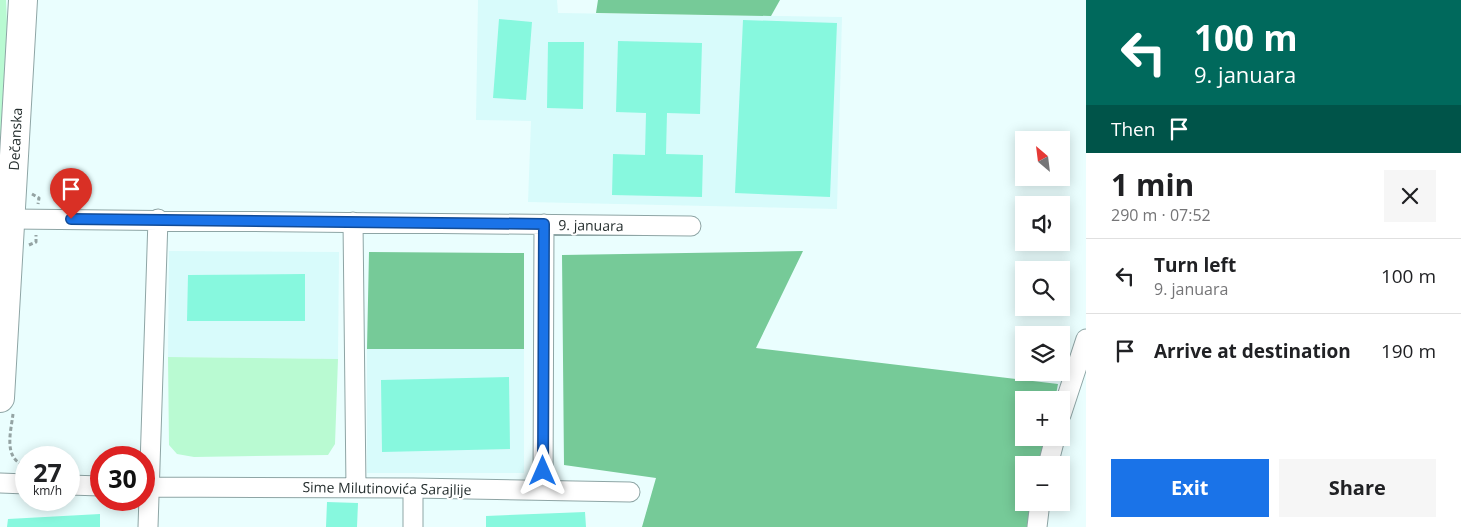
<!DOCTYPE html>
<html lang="en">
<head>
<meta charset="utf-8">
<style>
	body { margin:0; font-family:"Open Sans",sans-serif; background:#f6f6f6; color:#202124; height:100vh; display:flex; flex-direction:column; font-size:19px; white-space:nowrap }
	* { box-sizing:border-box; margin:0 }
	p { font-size:16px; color:#757577 }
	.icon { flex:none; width:28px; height:28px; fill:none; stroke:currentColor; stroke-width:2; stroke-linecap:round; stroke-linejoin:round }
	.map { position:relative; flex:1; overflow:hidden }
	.drawer { display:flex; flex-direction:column; background:#fff; width:375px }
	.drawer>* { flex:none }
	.top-card { background:#00695c; color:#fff; overflow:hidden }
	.needle { width:32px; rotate:332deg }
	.buttons { position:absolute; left:1015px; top:131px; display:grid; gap:10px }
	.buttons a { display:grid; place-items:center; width:55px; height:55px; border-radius:0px; background:#fff; box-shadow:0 2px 12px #0003; font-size:25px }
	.speed { position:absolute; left:15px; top:446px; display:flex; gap:10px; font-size:25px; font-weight:700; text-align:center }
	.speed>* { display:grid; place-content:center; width:65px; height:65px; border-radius:50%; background:#fff; box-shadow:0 2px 12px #0003; line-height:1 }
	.speed small { font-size:12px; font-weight:400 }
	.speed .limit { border:8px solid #d22; background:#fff; color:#111 }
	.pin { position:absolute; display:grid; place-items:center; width:42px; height:42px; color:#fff; margin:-51px -21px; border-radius:50% 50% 50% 0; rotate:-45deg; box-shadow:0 0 5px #0007 }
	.pin .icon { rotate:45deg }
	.me { position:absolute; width:55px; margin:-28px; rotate:0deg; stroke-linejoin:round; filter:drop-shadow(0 0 4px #0008) }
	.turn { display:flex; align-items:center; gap:18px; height:105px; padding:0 25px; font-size:22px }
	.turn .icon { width:65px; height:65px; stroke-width:2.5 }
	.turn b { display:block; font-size:35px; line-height:42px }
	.then { display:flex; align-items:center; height:48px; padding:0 25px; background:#0003; gap:10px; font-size:19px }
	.round { display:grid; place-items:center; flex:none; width:52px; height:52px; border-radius:0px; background:#f6f6f6 }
	.summary { display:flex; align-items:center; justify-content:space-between; height:85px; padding:0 25px }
	h1 { font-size:30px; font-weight:700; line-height:38px }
	.primary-button { display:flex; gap:10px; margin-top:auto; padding:10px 25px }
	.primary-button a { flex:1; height:58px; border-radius:0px; background:#1a73e8; color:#fff; font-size:20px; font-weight:700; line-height:58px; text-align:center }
	.primary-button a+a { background:#f6f6f6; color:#202124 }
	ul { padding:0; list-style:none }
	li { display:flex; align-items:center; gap:15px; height:75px; padding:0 25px; border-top:1px solid #e0e0e0 }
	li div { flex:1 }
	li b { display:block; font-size:19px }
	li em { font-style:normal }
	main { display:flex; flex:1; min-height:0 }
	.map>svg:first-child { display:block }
	.built { fill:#d8fbfb }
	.green { fill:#b9fad2 }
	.forest { fill:#76ca98 }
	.building { fill:#87f8de }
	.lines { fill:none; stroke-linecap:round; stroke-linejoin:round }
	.street-casing { stroke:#8ea5a5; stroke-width:21 }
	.secondary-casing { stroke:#8ea5a5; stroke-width:30 }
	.path { stroke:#94a3a3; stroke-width:3; stroke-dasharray:4 2.5; stroke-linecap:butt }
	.street { stroke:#fff; stroke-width:19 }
	.secondary { stroke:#fff; stroke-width:28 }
	.route-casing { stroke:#114b97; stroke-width:12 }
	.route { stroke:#1a73e8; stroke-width:9 }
	.labels { text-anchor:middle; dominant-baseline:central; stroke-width:4; stroke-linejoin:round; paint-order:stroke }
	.street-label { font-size:14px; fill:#252e2e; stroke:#fff }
</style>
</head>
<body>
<main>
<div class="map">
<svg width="1086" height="527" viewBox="0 0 1086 527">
	<rect width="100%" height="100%" fill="#eafefe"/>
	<path class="built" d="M478 0H557L558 13 842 17 837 209 528 202 531 121 476 120Z
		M169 251 339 252 338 359 168 357Z
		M367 349H524V473H367Z"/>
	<path class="green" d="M0 0H6L7 24 0 166Z
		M168 357 338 359 335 444 328 455 194 457 177 454 169 445Z"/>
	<path class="forest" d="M598 0H780L771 16 596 13Z
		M803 251 756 348 1058 384 1055 400H1024V438H1047L1041 465H1024V502L1033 503 1028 527H642L656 478 564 465 562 255Z
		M369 252 524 253V349H367Z"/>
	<path class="building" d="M499 19 532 22 526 100 493 98Z
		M743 20 837 23 830 197 735 193Z
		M618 41 702 43 700 114 667 113 666 154 703 155 702 197 612 195 613 154 645 155 646 113 616 112Z
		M548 42H584L583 109 547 108Z
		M305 274V321H187L188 275Z
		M509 377 510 449 382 452 381 380Z
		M327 502 358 503 357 527H326Z
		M585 512 586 527H486V516Z
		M100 514V527H7L8 519Z"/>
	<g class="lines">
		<g class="street-casing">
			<path id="street" d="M11 219 691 226
				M353 222 356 488
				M1061 415 1086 339
				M1048 465 1055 438
				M0 483 26 484
				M69 485 101 486
				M144 487 413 488 630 492
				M413 488V527
				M543 490 544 224
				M148 527 158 219
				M1037 527 1040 502"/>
		</g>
		<g class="secondary-casing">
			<path id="secondary" d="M0 398 23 0"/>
		</g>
		<path class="path" d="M32 194 39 198 38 204
			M29 245 36 242V235
			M13 414C11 431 3 458 24 465V468"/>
		<use href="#street" class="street"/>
		<use href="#secondary" class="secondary"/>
	</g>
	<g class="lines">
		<g class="route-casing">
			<path id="route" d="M71 219 544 224 543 471"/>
		</g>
		<use href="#route" class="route"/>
	</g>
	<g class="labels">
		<g class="street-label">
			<text transform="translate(15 139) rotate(-87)">Dečanska</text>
			<text transform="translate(591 225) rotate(1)">9. januara</text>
			<text transform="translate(387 488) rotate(1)">Sime Milutinovića Sarajlije</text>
		</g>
	</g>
</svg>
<div class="buttons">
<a><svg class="needle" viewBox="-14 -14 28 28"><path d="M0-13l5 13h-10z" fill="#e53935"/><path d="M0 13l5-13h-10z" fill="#757577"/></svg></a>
<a><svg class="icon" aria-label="sound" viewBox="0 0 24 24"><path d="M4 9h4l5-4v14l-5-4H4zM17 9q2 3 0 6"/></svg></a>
<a><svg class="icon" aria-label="search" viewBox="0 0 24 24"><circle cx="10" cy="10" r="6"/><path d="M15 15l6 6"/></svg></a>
<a><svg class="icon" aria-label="layers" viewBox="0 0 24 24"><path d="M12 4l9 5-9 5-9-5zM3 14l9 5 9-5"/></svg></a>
<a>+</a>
<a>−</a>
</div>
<div class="speed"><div>27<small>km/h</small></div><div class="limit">30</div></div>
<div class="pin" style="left:71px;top:219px;background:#d93025"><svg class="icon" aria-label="arrive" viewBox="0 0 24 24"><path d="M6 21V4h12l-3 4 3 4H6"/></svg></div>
<svg class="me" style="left:543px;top:471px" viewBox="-20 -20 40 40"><path d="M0-17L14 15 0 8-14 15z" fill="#1a73e8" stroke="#fff" stroke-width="4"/></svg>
</div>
<section class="drawer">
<div class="top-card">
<div class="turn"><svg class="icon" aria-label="left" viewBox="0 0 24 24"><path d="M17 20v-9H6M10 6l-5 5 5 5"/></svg><div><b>100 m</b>9. januara</div></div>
<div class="then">Then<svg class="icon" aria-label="arrive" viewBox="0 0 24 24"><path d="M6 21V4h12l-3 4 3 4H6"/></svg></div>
</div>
<div class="summary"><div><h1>1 min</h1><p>290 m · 07:52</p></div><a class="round"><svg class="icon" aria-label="close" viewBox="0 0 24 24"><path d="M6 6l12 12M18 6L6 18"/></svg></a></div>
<ul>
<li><svg class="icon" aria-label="left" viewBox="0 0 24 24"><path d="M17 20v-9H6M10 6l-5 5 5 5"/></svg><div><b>Turn left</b><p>9. januara</p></div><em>100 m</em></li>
<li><svg class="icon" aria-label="arrive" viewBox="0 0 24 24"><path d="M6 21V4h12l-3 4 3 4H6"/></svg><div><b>Arrive at destination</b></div><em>190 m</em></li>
</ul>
<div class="primary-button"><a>Exit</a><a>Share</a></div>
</section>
</main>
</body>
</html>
